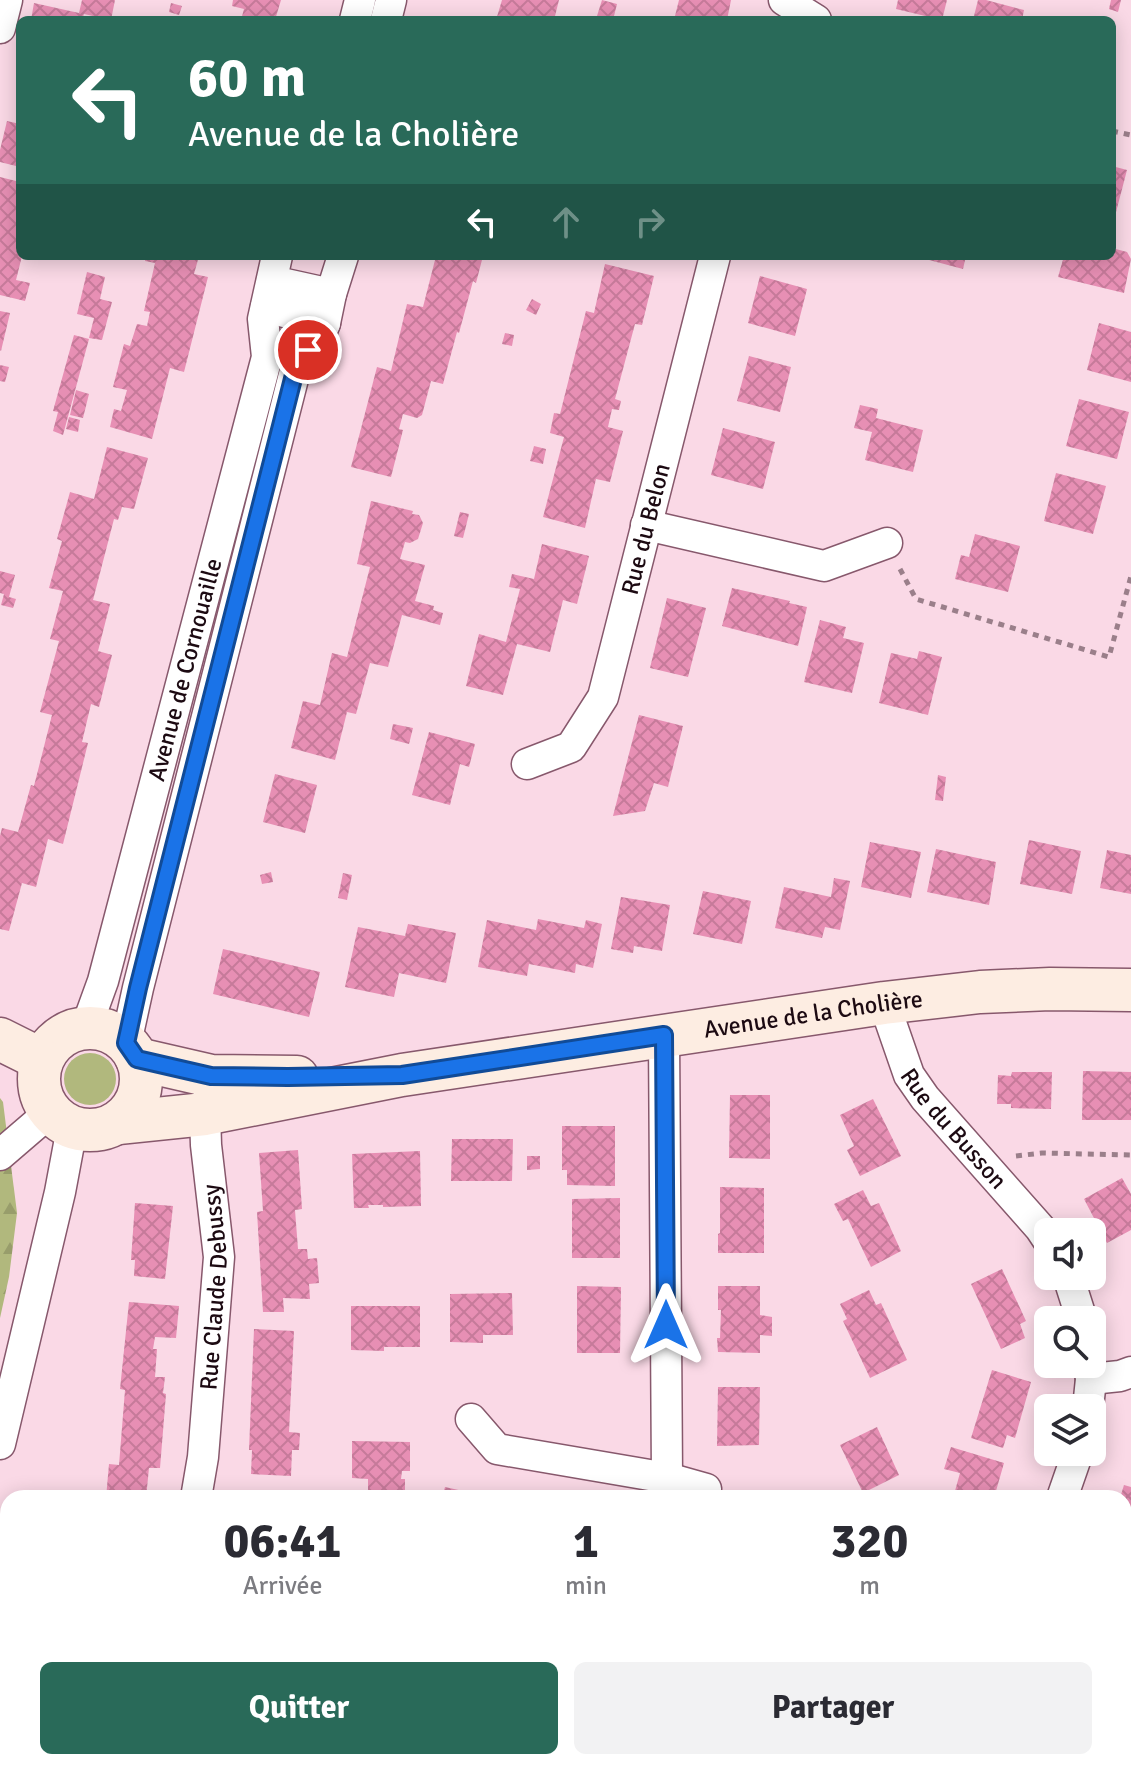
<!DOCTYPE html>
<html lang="fr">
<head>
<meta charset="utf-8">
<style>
	body { margin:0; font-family:Signika,sans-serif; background:#f2f2f3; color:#2b2b33; height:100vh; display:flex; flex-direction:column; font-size:30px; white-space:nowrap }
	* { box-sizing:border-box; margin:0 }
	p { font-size:26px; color:#7c7c81 }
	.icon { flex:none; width:44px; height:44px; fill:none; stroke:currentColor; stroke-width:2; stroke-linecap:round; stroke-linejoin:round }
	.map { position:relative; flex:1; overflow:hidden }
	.sheet { position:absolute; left:0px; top:1490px; width:1132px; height:280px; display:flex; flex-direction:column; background:#fff; border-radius:24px 24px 0 0; box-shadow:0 4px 20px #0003 }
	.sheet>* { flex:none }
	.hud { position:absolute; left:16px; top:16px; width:1100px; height:244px; border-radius:12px; box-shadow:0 4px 20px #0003; background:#296a59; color:#fff; overflow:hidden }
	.fabs { position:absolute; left:1034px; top:1218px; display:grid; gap:16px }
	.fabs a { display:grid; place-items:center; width:72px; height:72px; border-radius:12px; background:#fff; box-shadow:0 4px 20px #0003; font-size:40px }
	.pin { position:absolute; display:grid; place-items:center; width:68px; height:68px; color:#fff; margin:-34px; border:4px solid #fff; border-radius:50%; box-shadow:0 2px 8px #0007 }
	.me { position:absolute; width:88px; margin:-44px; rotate:0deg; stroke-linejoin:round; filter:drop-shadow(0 0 6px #0008) }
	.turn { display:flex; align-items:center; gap:28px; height:168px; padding:0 40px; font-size:36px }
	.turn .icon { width:104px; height:104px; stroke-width:2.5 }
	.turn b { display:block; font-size:56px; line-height:68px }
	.lanes { display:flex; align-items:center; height:76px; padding:0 40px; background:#0003; justify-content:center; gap:40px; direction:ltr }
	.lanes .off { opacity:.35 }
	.eta { display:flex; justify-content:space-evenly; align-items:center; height:136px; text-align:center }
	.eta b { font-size:48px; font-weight:700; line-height:56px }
	.button { display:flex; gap:16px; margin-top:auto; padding:16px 40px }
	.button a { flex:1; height:92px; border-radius:12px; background:#296a59; color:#fff; font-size:32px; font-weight:700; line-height:92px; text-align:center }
	.button a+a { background:#f2f2f3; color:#2b2b33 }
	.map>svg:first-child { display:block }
	.grass { fill:#b1b87d }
	.forest { fill:url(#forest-firs) }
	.building { fill:url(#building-cross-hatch) }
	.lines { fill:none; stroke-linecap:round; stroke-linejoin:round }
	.street-casing { stroke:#87586c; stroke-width:33 }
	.secondary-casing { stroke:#87586c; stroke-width:45 }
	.path { stroke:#9a7f8a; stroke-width:5; stroke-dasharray:6 6; stroke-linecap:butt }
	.street { stroke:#fff; stroke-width:30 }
	.secondary { stroke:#fdede2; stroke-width:42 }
	.route-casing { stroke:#114b97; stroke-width:20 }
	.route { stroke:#1a73e8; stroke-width:14 }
	.labels { text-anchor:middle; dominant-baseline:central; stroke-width:7; stroke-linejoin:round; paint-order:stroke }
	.street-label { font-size:24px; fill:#1c0a12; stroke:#f9edf2 }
</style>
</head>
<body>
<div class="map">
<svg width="1131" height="1770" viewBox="0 0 1131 1770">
	<defs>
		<pattern id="forest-firs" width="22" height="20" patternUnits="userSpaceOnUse" patternTransform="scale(2)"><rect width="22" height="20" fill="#b1b87d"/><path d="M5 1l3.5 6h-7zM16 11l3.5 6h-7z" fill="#989d6b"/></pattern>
		<pattern id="building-cross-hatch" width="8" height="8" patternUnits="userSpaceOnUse" patternTransform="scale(2)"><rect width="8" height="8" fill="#e78fb4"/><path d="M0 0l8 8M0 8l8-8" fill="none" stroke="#c67a9a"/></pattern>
	</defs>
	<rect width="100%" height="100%" fill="#fad9e6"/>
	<path class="grass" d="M64 1079a26 26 0 1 1 52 0a26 26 0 1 1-52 0Z"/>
	<path class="forest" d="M0 1098 3 1102 17 1213 9 1277 0 1318Z"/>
	<path class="building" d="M82 0H115L111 20 84 14 82 20H31L34 3 79 13Z
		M233 0H281L275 20H241L244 9 232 6Z
		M502 0H559L554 20H496Z
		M602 0 617 4 613 20 597 16Z
		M679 0H731L727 20H674Z
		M898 0H947L942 20 896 9Z
		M978 0H986L1024 10 1022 20H973Z
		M1111 0H1121L1118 12 1109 9Z
		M171 3 182 6 179 15 169 12Z
		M7 121 20 124V167L0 162V150Z
		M1112 166 1127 170 1115 216H1112Z
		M0 177 20 182V256H22L16 280 30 283 25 301 0 295Z
		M1112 248 1127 252 1131 259 1124 293 1058 277 1064 256H1112Z
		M146 256H199L194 274 208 277 184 372 170 368 152 439 110 427 114 409 121 411 127 390 113 387 124 344 130 346 137 324 147 326 150 312 144 311 155 263 145 261Z
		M436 256H483L476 283 473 281 459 333 457 332 443 384 431 381 422 415 417 418 403 414 399 429 403 430 391 477 351 467 377 367 391 371 407 304 423 307Z
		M914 256H966L963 269Z
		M605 264 654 276 642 325 635 324 615 399 621 401 619 410 612 409 608 427 623 431 610 482 596 479 585 528 543 517 564 437 550 433 554 413 560 414 586 311 594 313Z
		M87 272 105 277 100 299 112 302 102 340 89 338 94 318 77 314Z
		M760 276 807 289 795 336 748 323Z
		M532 299 541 304 536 315 526 310Z
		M0 311 10 313 1 351 0 350Z
		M1099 323 1131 332V382L1087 370Z
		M505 333 514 335 512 346 502 344Z
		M74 335 89 339 63 435 53 431 58 412 53 411Z
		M749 356 791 367 780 412 737 401Z
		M0 365 9 367 5 382 0 381Z
		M76 390 89 394 83 418 70 415Z
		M1079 399 1129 412 1117 459 1066 446Z
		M860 405 878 409 876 418 923 430 913 472 865 460 872 432 854 428Z
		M69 417 80 420 78 432 66 429Z
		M723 428 775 442 763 489 711 475Z
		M534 446 546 449 543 464 530 461Z
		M107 447 148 458 134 509 122 507 118 520 114 519 93 600 110 604 98 651 112 655 99 707 91 704 82 742 88 743 63 844 48 839 36 887 22 883 9 931 0 929V836L2 828 18 832 31 785 34 786 52 715 40 712 59 641 50 639 63 591 49 588 62 541 57 539 70 492 94 499Z
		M1056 473 1106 486 1093 534 1044 521Z
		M371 501 413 511 412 514 419 515 423 523 418 539 410 543 405 542 400 559 425 565 415 601 434 606 433 610 443 613 440 625 402 615 388 667 370 663 356 714 347 712 335 760 291 748 303 701 320 705 332 653 347 657 370 567 357 564Z
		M460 512 469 514 463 538 454 536Z
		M975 534 1020 546 1008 592 955 579 961 555 969 557Z
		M542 544 589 556 577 604 563 600 550 652 517 644 503 695 466 686 479 634 506 642 520 589 509 587 512 574 534 579Z
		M0 571 15 575 9 597 16 599 13 608 1 605 4 594 0 593Z
		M732 588 790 601 789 603 807 607 798 646 722 626Z
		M667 598 706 608 688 677 650 668Z
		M820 620 846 627 843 638 864 643 852 693 804 682Z
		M919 651 942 657 928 715 879 703 891 653 917 659Z
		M639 715 683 726 668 787 654 783 645 811 613 816Z
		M393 724 413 728 409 744 390 739Z
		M429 732 475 744 469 767 460 764 450 805 412 795Z
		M275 774 317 785 305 833 263 822Z
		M938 775 946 777 943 801 935 800Z
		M1029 840 1081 851 1072 894 1020 884Z
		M870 842 921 852 911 898 861 887Z
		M936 849 996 862 989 905 927 892Z
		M1107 850 1131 855V894L1100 888Z
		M271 872 273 882 262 884 260 875Z
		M343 873 352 875 347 900 338 898Z
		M834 878 850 881 840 930 825 927 822 938 775 928 784 887 831 897Z
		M703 891 751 901 742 944 693 934Z
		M621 897 670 905 662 951 634 946 633 953 611 949Z
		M538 919 584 928 586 920 602 924 593 968 576 964 575 973 529 964 527 976 478 967 487 920 536 930Z
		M408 924 456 933 446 983 399 973 394 997 345 987 358 927 405 936Z
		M223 949 320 972 309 1017 213 994Z
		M1083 1071 1131 1072V1120H1082Z
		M1012 1072H1052L1051 1109 1011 1108V1104H997L998 1075 1011 1076Z
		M730 1095H770V1159L729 1158Z
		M873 1099 901 1156 860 1176 847 1150 854 1146 840 1115Z
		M562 1126H615V1186L567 1185V1170H562Z
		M452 1139H513L512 1181H451Z
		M298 1150 302 1209 295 1210 298 1249H307L308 1259 317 1258 319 1283 309 1284 310 1299 283 1298 284 1312H263L257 1212 263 1211 259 1153Z
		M420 1151 421 1206 383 1207V1205H368L369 1208H354L352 1154Z
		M527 1156H540V1169L527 1170Z
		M1122 1178 1131 1194V1230L1107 1243 1084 1199Z
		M720 1187 764 1188V1253H718V1234L720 1233Z
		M863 1190 871 1206 879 1203 901 1251 871 1267 848 1219 843 1221 834 1204Z
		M620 1198V1258H572V1199Z
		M135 1203 173 1206 165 1279 134 1276 135 1260H131Z
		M1002 1269 1026 1321 1020 1324 1025 1338 1001 1349 971 1284Z
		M577 1286 621 1287 620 1353H577Z
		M718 1286H760V1315L772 1317V1336L760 1335V1353L718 1352 717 1338H720L721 1310H718Z
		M869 1290 876 1305 881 1303 907 1360 870 1378 843 1321 847 1319 840 1304Z
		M512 1293 513 1335H483V1343L450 1342V1294Z
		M129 1302 179 1306 176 1338 155 1337 153 1349H157L155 1377H165L163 1393 166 1394 160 1468H149L146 1498H106L109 1464 119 1465 125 1390 120 1389Z
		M351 1306H420V1347H384V1351L351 1350Z
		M254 1329 294 1331 289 1432 300 1433 299 1450H292L291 1476 251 1474 252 1450H249Z
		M992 1370 1031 1382 1015 1438 1007 1435 1003 1448 971 1438Z
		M718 1387H760L759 1445 717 1446Z
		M877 1427 899 1475 863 1493 840 1445Z
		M352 1441 410 1442V1471H402L401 1479H405V1498H368V1479L352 1478Z
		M951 1447 1004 1463 994 1498H953L960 1473 944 1469Z
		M1124 1485 1131 1487V1565L1124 1563V1498H1120Z
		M445 1487 490 1497V1498H442Z
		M1131 1655V1693L1124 1694V1656Z
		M31 1762H67L70 1770H34Z
		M196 1762H227L231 1770H199Z
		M707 1762H737L733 1770H721Z
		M772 1762H802L816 1770H767Z
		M1046 1762H1078V1764L1114 1767V1770H1046Z"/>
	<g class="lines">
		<g class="street-casing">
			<g id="street">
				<path d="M784 0 816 20"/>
				<path d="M355 20 360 0"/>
				<path d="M386 20 391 0"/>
				<path d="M0 28 7 0"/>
				<path d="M272 281 331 294"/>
				<path d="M266 307 325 323"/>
				<path d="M646 525 824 566 887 543"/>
				<path id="s1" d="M527 764 571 747 603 697 715 256"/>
				<path id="s2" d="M884 1003 909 1075 925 1098 1040 1228 1048 1240"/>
				<path id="s3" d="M86 1028 103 981 267 357 263 319 277 256"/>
				<path d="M664 1035 667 1478"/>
				<path d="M126 1043 138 988 297 363 320 336 325 323 331 294 343 256"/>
				<path d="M0 1155 50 1112"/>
				<path d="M1068 1276 1082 1320"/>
				<path d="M1091 1379 1120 1376 1131 1372"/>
				<path d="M1088 1408 1091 1379 1089 1364"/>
				<path d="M471 1419 497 1449 667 1478 706 1489"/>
				<path d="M0 1444 60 1192 72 1128"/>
				<path id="s4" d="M196 1498 203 1457 219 1257 206 1145 205 1114 209 1094"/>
				<path d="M1062 1498 1078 1452"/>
				<path d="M1124 1611 1131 1610"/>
				<path d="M0 1640 8 1642"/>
				<path d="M153 1762 154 1770"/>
				<path d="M500 1762 533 1770"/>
				<path d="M452 1770 454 1762"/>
			</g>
		</g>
		<g class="secondary-casing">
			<g id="secondary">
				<circle cx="90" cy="1079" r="51"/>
				<path d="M0 1039 42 1060"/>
				<path d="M137 1059 211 1076 297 1077"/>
				<path id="s5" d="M118 1123 205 1114 402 1075 884 1003 980 992 1050 989 1131 990"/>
			</g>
		</g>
		<path class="path" d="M1112 131 1131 135
			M900 569 916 599 1109 657 1131 576
			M1016 1156 1042 1153 1131 1155
			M0 1743 8 1705"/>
		<use href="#street" class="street"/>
		<use href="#secondary" class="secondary"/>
	</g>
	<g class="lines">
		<g class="route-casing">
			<path id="route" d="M308 350 297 363 138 988 126 1043 137 1059 211 1076 288 1077 402 1075 664 1035 666 1325"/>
		</g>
		<use href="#route" class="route"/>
	</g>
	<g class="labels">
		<g class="street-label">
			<text stroke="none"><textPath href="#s1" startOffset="280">Rue du Belon</textPath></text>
			<text stroke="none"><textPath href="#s3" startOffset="372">Avenue de Cornouaille</textPath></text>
			<text stroke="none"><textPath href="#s5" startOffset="704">Avenue de la Cholière</textPath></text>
			<text stroke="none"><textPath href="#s2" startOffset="146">Rue du Busson</textPath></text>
			<text stroke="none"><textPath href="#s4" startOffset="212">Rue Claude Debussy</textPath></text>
		</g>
	</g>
</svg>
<div class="fabs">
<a><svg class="icon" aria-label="sound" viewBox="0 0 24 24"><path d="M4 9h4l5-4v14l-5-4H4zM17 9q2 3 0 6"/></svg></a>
<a><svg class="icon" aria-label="search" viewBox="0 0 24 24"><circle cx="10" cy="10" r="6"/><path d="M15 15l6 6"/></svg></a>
<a><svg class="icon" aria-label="layers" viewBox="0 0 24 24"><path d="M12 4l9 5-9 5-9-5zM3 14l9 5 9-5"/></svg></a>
</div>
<div class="pin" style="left:308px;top:350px;background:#d93025"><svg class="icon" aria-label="arrive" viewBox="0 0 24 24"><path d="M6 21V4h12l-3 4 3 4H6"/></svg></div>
<svg class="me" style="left:666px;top:1325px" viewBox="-20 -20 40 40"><path d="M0-17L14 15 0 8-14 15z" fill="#1a73e8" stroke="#fff" stroke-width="4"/></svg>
<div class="hud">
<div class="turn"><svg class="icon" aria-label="left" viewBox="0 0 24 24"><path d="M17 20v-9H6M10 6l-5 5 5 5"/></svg><div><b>60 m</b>Avenue de la Cholière</div></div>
<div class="lanes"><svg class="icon" aria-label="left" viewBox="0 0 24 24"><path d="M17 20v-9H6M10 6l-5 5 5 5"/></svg><svg class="icon off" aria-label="ahead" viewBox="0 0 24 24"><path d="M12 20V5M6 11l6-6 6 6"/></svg><svg class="icon off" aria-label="right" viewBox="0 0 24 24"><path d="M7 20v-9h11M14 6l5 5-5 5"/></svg></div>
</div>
<section class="sheet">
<div class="eta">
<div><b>06:41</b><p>Arrivée</p></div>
<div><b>1</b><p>min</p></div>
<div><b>320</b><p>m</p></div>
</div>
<div class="button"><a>Quitter</a><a>Partager</a></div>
</section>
</div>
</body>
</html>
